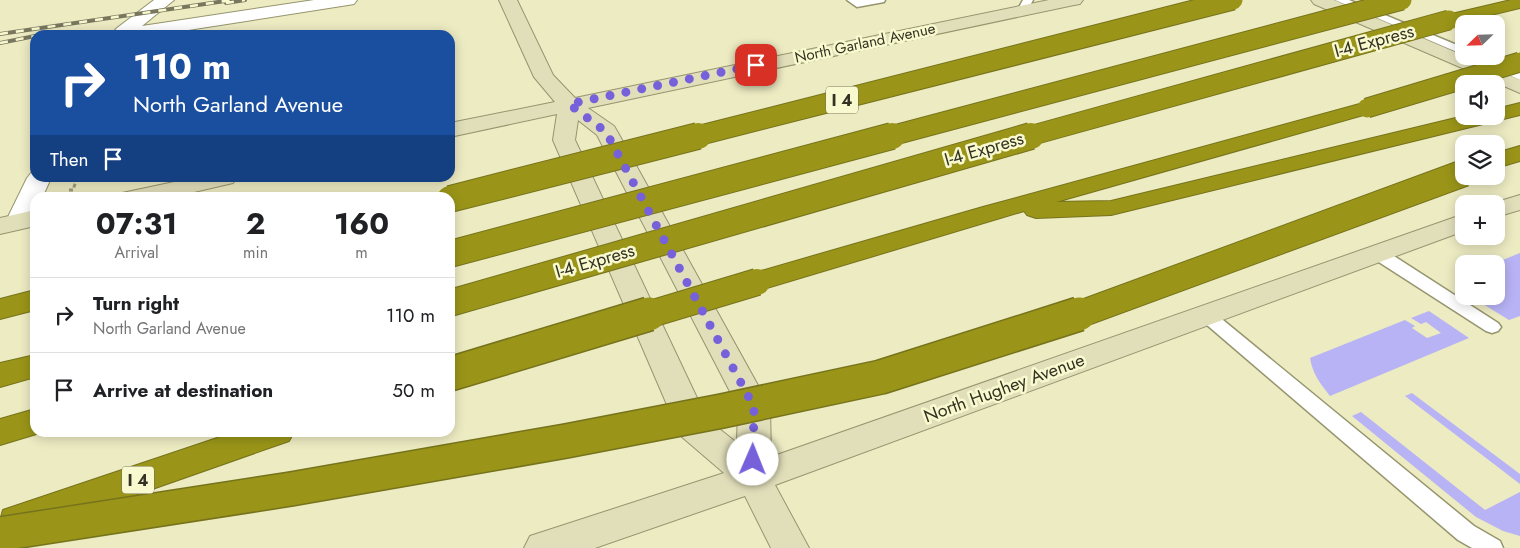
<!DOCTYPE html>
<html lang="en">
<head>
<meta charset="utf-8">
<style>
	body { margin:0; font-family:Jost,sans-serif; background:#f6f6f6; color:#202124; height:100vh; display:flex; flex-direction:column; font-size:19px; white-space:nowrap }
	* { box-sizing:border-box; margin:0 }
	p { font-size:16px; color:#757577 }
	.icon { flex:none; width:28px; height:28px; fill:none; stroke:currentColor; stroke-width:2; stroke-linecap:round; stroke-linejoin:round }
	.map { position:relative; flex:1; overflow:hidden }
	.drawer { position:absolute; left:30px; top:192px; width:425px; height:245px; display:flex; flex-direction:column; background:#fff; border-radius:15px; box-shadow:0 2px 12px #0003 }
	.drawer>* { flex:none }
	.hud { position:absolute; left:30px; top:30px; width:425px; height:152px; border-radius:15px; box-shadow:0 2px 12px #0003; background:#1a4fa0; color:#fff; overflow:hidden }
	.needle { width:32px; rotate:247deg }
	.controls { position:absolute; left:1455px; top:15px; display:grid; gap:10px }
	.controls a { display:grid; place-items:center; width:50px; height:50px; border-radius:10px; background:#fff; box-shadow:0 2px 12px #0003; font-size:25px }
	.pin { position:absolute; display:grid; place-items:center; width:42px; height:42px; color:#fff; margin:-21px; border-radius:10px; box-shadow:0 2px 8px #0006 }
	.me { position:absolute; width:55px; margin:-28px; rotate:1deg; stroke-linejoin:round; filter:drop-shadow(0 0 4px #0008) }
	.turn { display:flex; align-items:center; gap:18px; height:105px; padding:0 20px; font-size:22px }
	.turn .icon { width:65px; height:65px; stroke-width:2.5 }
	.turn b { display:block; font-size:35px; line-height:42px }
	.then { display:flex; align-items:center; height:48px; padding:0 20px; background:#0003; gap:10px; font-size:19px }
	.eta { display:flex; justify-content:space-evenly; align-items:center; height:85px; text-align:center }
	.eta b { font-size:30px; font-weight:700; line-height:35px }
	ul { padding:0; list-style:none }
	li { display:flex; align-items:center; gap:15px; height:75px; padding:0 20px; border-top:1px solid #e0e0e0 }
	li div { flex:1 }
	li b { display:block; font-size:19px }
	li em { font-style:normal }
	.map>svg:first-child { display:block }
	.green { fill:#b8b3f5 }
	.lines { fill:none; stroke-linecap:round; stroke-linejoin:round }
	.lane-casing { stroke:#96956e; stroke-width:3 }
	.street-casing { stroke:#96956e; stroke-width:2 }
	.secondary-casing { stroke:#96956e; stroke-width:2 }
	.highway-casing { stroke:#76731c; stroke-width:2 }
	.path { stroke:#9e9d7f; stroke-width:3; stroke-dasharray:4 2.5; stroke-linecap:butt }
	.lane { fill:#fff; fill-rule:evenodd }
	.street { fill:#fff; fill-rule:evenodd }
	.secondary { fill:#e1dfba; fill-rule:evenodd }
	.highway { fill:#9a9518; fill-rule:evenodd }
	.rail-casing { stroke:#78775e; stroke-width:4 }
	.rail { stroke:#f9f9cf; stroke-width:2.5; stroke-dasharray:8; stroke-linecap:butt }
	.highway-bridge-far2-casing { stroke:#76731c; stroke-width:21; stroke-linecap:butt }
	.highway-bridge-far1-casing { stroke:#76731c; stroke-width:28; stroke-linecap:butt }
	.highway-bridge-casing { stroke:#76731c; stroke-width:36; stroke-linecap:butt }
	.highway-bridge-far2 { stroke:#9a9518; stroke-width:19 }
	.highway-bridge-far1 { stroke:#9a9518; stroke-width:26 }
	.highway-bridge { stroke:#9a9518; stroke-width:33 }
	.route { stroke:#7661db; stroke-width:9; stroke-dasharray:0 16.2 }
	.labels { text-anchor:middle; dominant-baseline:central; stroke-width:5; stroke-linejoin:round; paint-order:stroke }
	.far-street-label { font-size:15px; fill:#343323; stroke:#f9f9cf }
	.shield { fill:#f9f9cf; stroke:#6f6e57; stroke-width:1 }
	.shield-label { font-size:16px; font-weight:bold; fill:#343323 }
	.street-label { font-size:18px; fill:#343323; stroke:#f9f9cf }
</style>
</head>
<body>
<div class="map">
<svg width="1520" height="548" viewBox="0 0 1520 548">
	<rect width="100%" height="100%" fill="#ecebc2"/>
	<path class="green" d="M1520 253V316L1509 320 1470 296H1496V264H1493Z
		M1429 311 1469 338 1330 396C1320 383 1313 375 1310 358L1405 320 1415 326 1412 328 1427 338 1441 333 1426 322 1421 324 1411 318Z
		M1412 393 1520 474V484L1405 396Z
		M1361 412 1485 510 1520 492V536L1503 531 1476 517 1352 416Z"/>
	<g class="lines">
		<g class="lane-casing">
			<path id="lane" d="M847 0H885L884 2 857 7Z
				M1023 0H1033L1026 13 1022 14 1017 11Z
				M1335 0H1349L1464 48V55Z
				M1468 56H1483L1520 72V80Z
				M1377 248 1383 249 1498 323 1501 327 1498 331 1492 333 1486 331 1371 257 1369 253 1371 249Z
				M1206 309 1212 311 1474 526 1500 541 1503 548H1472L1458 540 1200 319 1197 315 1200 311Z"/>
		</g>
		<g class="street-casing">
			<path id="street" d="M154 0H174L142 26 314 0H357L354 4 348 5 156 35H111L117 28Z
				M35 172V178H51L42 198H35C35 209 35 217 28 226L19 229 10 226 6 221 27 178 31 173Z"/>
		</g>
		<g class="secondary-casing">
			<path id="secondary" d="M499 0H517L553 75 575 98 1049 0H1083L1080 4 1074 5 588 108 614 126 617 131 770 407 771 457 1464 214V231L775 485 809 548H771L745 496 595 548H524L530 536 724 473 682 437 677 428 553 140 557 114 450 137V123L555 102 534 77ZM578 120 597 135 738 407 737 443 707 419 575 140Z
				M1311 0H1334L1520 80V93L1314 4Z
				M193 178H237L233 183 168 198H119L122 193Z
				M1520 195V210L1496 217V204H1490Z
				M35 210V226L0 234V218Z"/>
		</g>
		<g class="highway-casing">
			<path id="highway" d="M1511 0H1520V8L1449 25 1443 24 1440 20 1443 16Z
				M1367 102 1374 104 1378 108 1374 112 1056 202 1111 201 1464 116H1496V109L1520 103V115L1111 215 1036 218 1027 215 1024 211 757 291 747 289 743 282 747 275 983 207Z
				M1520 146V161L1496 168V153Z
				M35 290V310L0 319V299Z
				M35 355V377L0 387V363Z
				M35 409V432H43L0 445V419Z
				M235 432H294L289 441 16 537 3 532C0 524 0 518 3 510Z"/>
		</g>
		<path class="path" d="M69 190H73L77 178"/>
		<use href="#lane" class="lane"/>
		<use href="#street" class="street"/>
		<use href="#secondary" class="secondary"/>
		<use href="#highway" class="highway"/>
		<g class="rail-casing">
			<path id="rail" d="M226 3 245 0
				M0 34 232 0
				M0 43 35 36"/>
		</g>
		<use href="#rail" class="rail"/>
		<g class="highway-bridge-far2-casing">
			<path id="highway-bridge-far2" d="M1367 108 1520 62
				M693 137 1233 0
				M887 137 1402 0
				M1026 137 1449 20"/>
		</g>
		<g class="highway-bridge-far1-casing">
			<path id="highway-bridge-far1" d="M450 199 698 136
				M450 254 892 136
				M450 303 1031 136
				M644 316 757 282
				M1075 316 1464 173"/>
		</g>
		<g class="highway-bridge-casing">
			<path id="highway-bridge" d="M450 374 649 314
				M0 534 291 489 566 441 722 411 881 377 1079 314"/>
		</g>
		<use href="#highway-bridge-far2" class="highway-bridge-far2"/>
		<use href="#highway-bridge-far1" class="highway-bridge-far1"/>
		<use href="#highway-bridge" class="highway-bridge"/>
	</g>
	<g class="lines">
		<path class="route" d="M753 460 754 407 606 132 569 104 756 65"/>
	</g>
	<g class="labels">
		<g class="far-street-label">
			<text transform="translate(865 43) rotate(-12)">North Garland Avenue</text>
		</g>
		<g class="shield">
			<rect x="826" y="86.5" width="32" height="27" rx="4"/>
			<rect x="122" y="466.5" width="32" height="27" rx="4"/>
		</g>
		<g class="shield-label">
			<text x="842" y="100">I 4</text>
			<text x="138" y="480">I 4</text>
		</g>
		<g class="street-label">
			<text transform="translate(1374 41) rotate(-15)">I-4 Express</text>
			<text transform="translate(984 149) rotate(-16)">I-4 Express</text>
			<text transform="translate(595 261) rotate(-16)">I-4 Express</text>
			<text transform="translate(1004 388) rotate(-20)">North Hughey Avenue</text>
		</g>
	</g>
</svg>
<div class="controls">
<a><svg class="needle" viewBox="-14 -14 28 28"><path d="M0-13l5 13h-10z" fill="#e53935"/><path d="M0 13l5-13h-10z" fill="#757577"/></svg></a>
<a><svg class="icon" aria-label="sound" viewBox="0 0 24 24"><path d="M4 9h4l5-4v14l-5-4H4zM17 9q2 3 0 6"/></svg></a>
<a><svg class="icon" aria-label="layers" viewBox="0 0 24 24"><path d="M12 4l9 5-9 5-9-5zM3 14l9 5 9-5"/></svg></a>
<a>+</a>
<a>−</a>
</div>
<div class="pin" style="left:756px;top:65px;background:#d93025"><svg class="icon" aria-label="arrive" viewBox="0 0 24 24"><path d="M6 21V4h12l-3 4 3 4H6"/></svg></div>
<svg class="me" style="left:753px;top:460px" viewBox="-20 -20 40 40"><circle r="19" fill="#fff"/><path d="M0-13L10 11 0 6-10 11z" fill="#7661db"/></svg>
<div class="hud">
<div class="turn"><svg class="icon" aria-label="right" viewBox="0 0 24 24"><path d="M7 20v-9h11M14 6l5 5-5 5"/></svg><div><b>110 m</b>North Garland Avenue</div></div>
<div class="then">Then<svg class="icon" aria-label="arrive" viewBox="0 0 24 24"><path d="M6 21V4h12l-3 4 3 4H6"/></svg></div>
</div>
<section class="drawer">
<div class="eta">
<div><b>07:31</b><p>Arrival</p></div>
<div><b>2</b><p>min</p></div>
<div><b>160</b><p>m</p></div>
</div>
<ul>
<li><svg class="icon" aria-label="right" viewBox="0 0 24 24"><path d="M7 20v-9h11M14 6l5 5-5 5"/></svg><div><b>Turn right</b><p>North Garland Avenue</p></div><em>110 m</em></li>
<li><svg class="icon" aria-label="arrive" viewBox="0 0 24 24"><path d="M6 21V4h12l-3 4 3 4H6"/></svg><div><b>Arrive at destination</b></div><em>50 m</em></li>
</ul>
</section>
</div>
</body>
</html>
